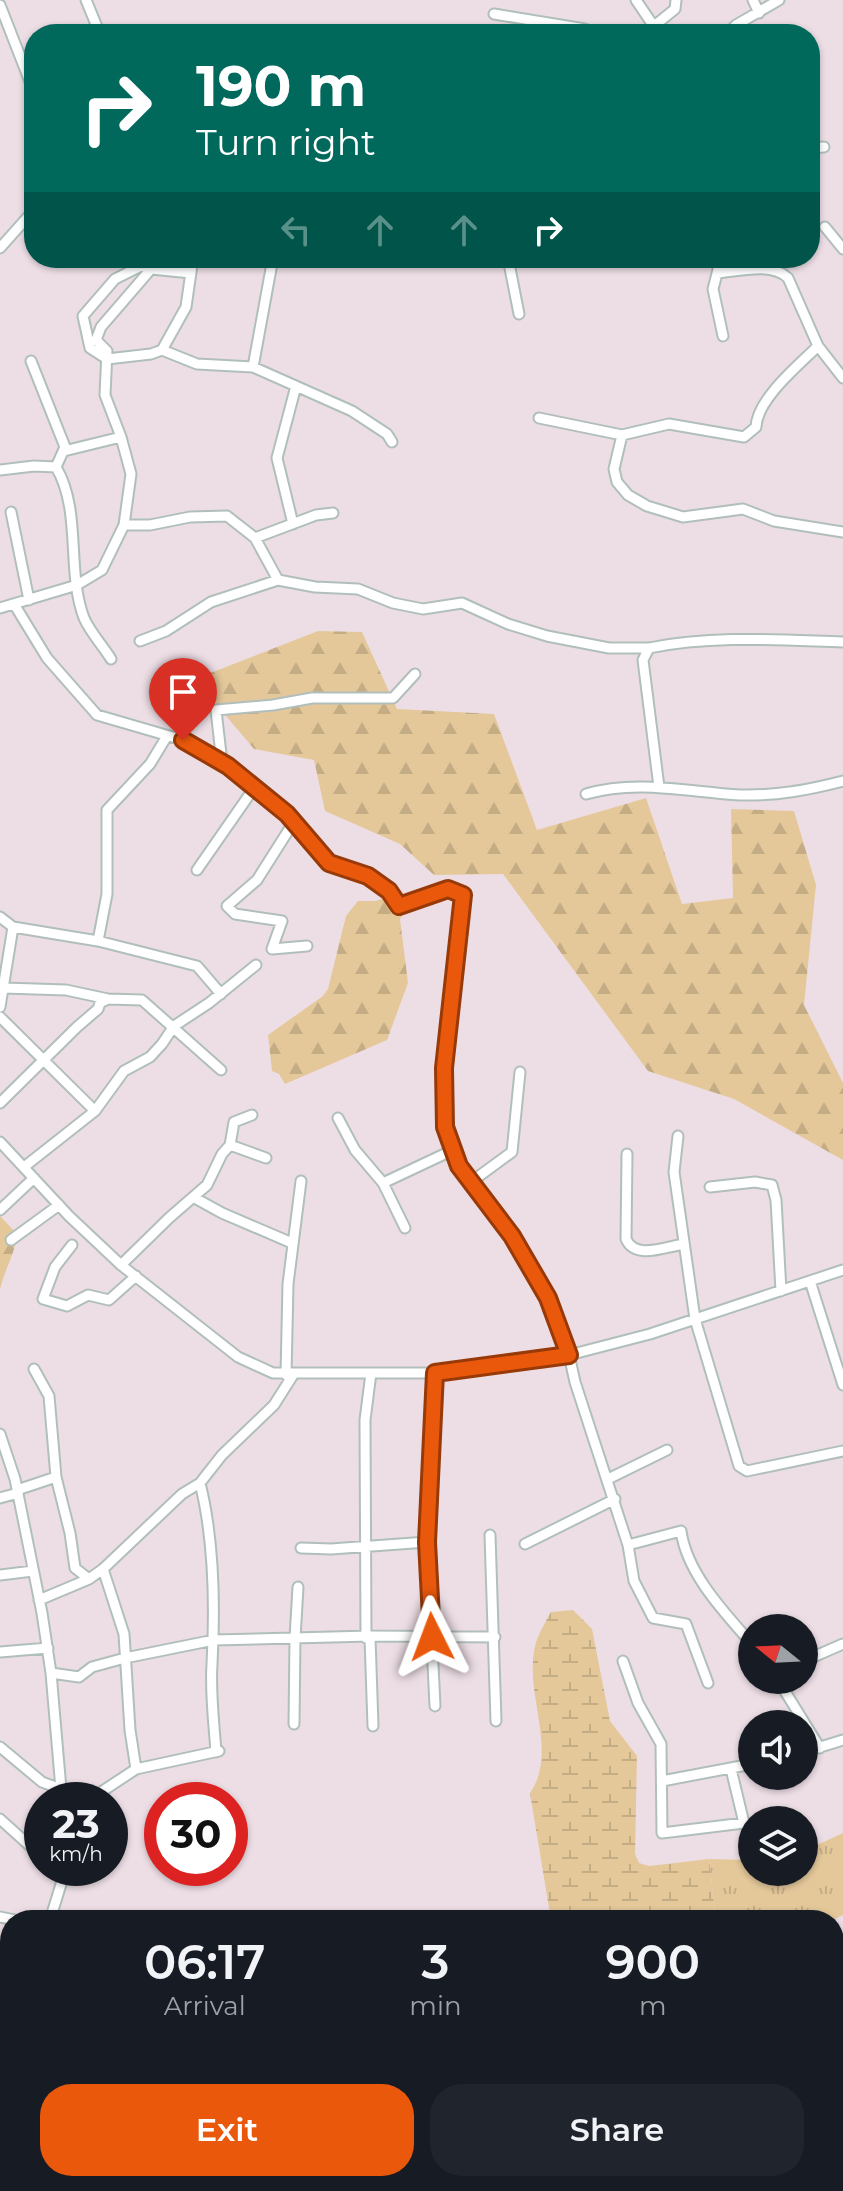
<!DOCTYPE html>
<html lang="en">
<head>
<meta charset="utf-8">
<style>
	body { margin:0; font-family:Montserrat,sans-serif; background:#20242c; color:#f1f3f6; height:100vh; display:flex; flex-direction:column; font-size:30px; white-space:nowrap }
	* { box-sizing:border-box; margin:0 }
	p { font-size:26px; color:#9ea1a6 }
	.icon { flex:none; width:44px; height:44px; fill:none; stroke:currentColor; stroke-width:2; stroke-linecap:round; stroke-linejoin:round }
	.map { position:relative; flex:1; overflow:hidden }
	.drawer { position:absolute; left:0px; top:1910px; width:844px; height:282px; display:flex; flex-direction:column; background:#171b24; border-radius:32px 32px 0 0; box-shadow:0 2px 6px #0004 }
	.drawer>* { flex:none }
	.banner { position:absolute; left:24px; top:24px; width:796px; height:244px; border-radius:32px; box-shadow:0 2px 6px #0004; background:#00695c; color:#fff; overflow:hidden }
	.needle { width:52px; rotate:288deg }
	.buttons { position:absolute; left:738px; top:1614px; display:grid; gap:16px }
	.buttons a { display:grid; place-items:center; width:80px; height:80px; border-radius:50%; background:#171b24; box-shadow:0 2px 6px #0004; font-size:40px }
	.speed { position:absolute; left:24px; top:1782px; display:flex; gap:16px; font-size:40px; font-weight:700; text-align:center }
	.speed>* { display:grid; place-content:center; width:104px; height:104px; border-radius:50%; background:#171b24; box-shadow:0 2px 6px #0004; line-height:1 }
	.speed small { font-size:20px; font-weight:400 }
	.speed .limit { border:12px solid #d22; background:#fff; color:#111 }
	.pin { position:absolute; display:grid; place-items:center; width:68px; height:68px; color:#fff; margin:-82px -34px; border-radius:50% 50% 50% 0; rotate:-45deg; box-shadow:0 0 8px #0007 }
	.pin .icon { rotate:45deg }
	.me { position:absolute; width:88px; margin:-44px; rotate:357deg; stroke-linejoin:round; filter:drop-shadow(0 0 6px #0008) }
	.turn { display:flex; align-items:center; gap:28px; height:168px; padding:0 40px; font-size:36px }
	.turn .icon { width:104px; height:104px; stroke-width:2.5 }
	.turn b { display:block; font-size:56px; line-height:68px }
	.lanes { display:flex; align-items:center; height:76px; padding:0 40px; background:#0003; justify-content:center; gap:40px; direction:ltr }
	.lanes .off { opacity:.35 }
	.eta { display:flex; justify-content:space-evenly; align-items:center; height:136px; text-align:center }
	.eta b { font-size:48px; font-weight:600; line-height:56px }
	.button { display:flex; gap:16px; margin-top:auto; padding:16px 40px }
	.button a { flex:1; height:92px; border-radius:32px; background:#ea580c; color:#fff; font-size:32px; font-weight:600; line-height:92px; text-align:center }
	.button a+a { background:#20242c; color:#f1f3f6 }
	.map>svg:first-child { display:block }
	.grass { fill:url(#grass-tufts) }
	.forest { fill:url(#forest-firs) }
	.wetland { fill:url(#wetland-marsh) }
	.lines { fill:none; stroke-linecap:round; stroke-linejoin:round }
	.minor-casing { stroke:#b1bfbc; stroke-width:13 }
	.minor { stroke:#fff; stroke-width:9 }
	.route-casing { stroke:#983908; stroke-width:20 }
	.route { stroke:#ea580c; stroke-width:14 }
</style>
</head>
<body>
<div class="map">
<svg width="843" height="2191" viewBox="0 0 843 2191">
	<defs>
		<pattern id="grass-tufts" width="24" height="20" patternUnits="userSpaceOnUse" patternTransform="scale(2)"><rect width="24" height="20" fill="#e4c89a"/><path d="M3 7l-1-3M5 7V3M7 7l1-3M15 17l-1-3M17 17v-4M19 17l1-3" fill="none" stroke="#c4ac85"/></pattern>
		<pattern id="forest-firs" width="22" height="20" patternUnits="userSpaceOnUse" patternTransform="scale(2)"><rect width="22" height="20" fill="#e4c89a"/><path d="M5 1l3.5 6h-7zM16 11l3.5 6h-7z" fill="#c4ac85"/></pattern>
		<pattern id="wetland-marsh" width="20" height="14" patternUnits="userSpaceOnUse" patternTransform="scale(2)"><rect width="20" height="14" fill="#e4c89a"/><path d="M1 5h8M5 5V1M11 12h8M15 12V8" fill="none" stroke="#c4ac85"/></pattern>
	</defs>
	<rect width="100%" height="100%" fill="#eddee5"/>
	<path class="grass" d="M843 1833V1915L833 1920H716L709 1859 752 1860V1872H804V1851Z"/>
	<path class="forest" d="M318 631 362 632 397 709 494 714 537 830 646 798 682 904 733 898 731 809 794 811 816 885 804 1005 843 1083V1160L734 1099 648 1071 503 874 434 875 400 844 325 811 314 760 254 749 195 679Z
		M393 895 409 903 400 919 408 983 387 1040 285 1084 279 1074 272 1071 268 1035 323 996 328 989 346 916 358 901H376Z
		M0 1216 17 1234C15 1255 4 1270 0 1290Z
		M0 2050 10 2053V2104L0 2101Z
		M1 2152 10 2168V2182H15L16 2191H0Z"/>
	<path class="wetland" d="M573 1610 592 1629 610 1721 637 1756 635 1854 639 1863 649 1866 709 1859 716 1920H551L530 1793C558 1753 526 1697 534 1652 536 1637 544 1625 551 1612Z
		M674 2182H763L780 2191H681Z"/>
	<g class="lines">
		<g class="minor-casing">
			<path id="minor" d="M86 0 100 34
				M636 0 659 34
				M753 0 759 13
				M0 5 34 92
				M494 14 585 29 599 34
				M654 26 675 9 676 0
				M727 34 736 25 779 0
				M810 77H813
				M810 148 824 147
				M825 227 843 249
				M0 248 34 210
				M508 258 519 314
				M721 258 713 289 723 336
				M151 269 141 266 115 279 83 316 90 348 107 359 151 354 162 350 186 307 193 258
				M718 273C739 271 772 262 788 278L818 346 843 378
				M162 350 197 364 253 367 352 411 387 434 392 442
				M31 361 65 447 56 467C82 511 66 570 84 618 90 632 103 646 111 659
				M253 367 273 258
				M539 418 622 435 669 424 744 437 756 427C757 399 799 365 818 346
				M622 435 614 469 617 482 628 495 647 506 683 517 743 509 774 521 843 532
				M64 451 121 437
				M0 470 34 466 56 467
				M11 512 29 600
				M293 524 277 458 296 386
				M124 525H150L190 517 227 516 255 538 278 580 315 587 358 589 393 603 423 609 462 603 508 624 547 636 609 648H649
				M255 538 316 515 333 513
				M14 604 47 658 97 715 183 740 196 747 228 766 295 820 257 880 227 906 235 914 282 921 272 949 307 946
				M0 608 77 585 102 570 124 525 131 474 121 437 105 395 107 351 96 340 101 327 151 269 191 273
				M140 641 166 631 211 602 278 580
				M222 763 216 710 273 705 312 698H393L415 674
				M659 787 643 660 649 648C713 635 778 640 843 642
				M586 794C637 779 688 792 740 795 776 796 808 790 843 781
				M295 820C305 833 317 856 331 863 362 880 375 872 399 906L448 889 463 895 444 1068 445 1127 459 1166 512 1236 548 1298 569 1355 575 1382 628 1545 681 1531C687 1574 725 1613 752 1644
				M197 870 254 788
				M0 917 13 927 98 941 107 894V810L150 764 167 736
				M98 941 197 966 221 994
				M4 988 66 990 108 999 142 1000 221 1070
				M0 1007 13 927
				M0 1017 95 1111
				M0 1103 77 1027 98 1009 100 1003 108 999
				M338 1118 355 1150 383 1183 405 1228
				M678 1136 674 1172 695 1319 739 1466 747 1471 843 1451
				M0 1142 69 1216 121 1265 238 1357 273 1373H435L569 1355 650 1334 843 1270
				M230 1145 266 1158
				M627 1154 626 1239C635 1260 665 1247 684 1244
				M24 1167 95 1111 124 1071 150 1057 162 1044 174 1026 209 1003 256 965
				M471 1182 512 1152 520 1072
				M383 1183 453 1150
				M710 1187 755 1182 772 1185 776 1200 781 1291
				M193 1197 222 1213 292 1243
				M0 1210 34 1178
				M11 1240 59 1205
				M72 1245 55 1267 43 1299 67 1306 88 1295 109 1300 136 1276
				M121 1265 169 1218 207 1185 222 1154 230 1145 234 1122 252 1115
				M810 1281 843 1385
				M34 1369 49 1396 56 1477 70 1533 75 1568 89 1579
				M435 1373 427 1542 435 1706
				M286 1375 288 1284 301 1181
				M0 1434 15 1479 42 1613 51 1673 61 1789
				M608 1479 667 1450
				M200 1483C214 1539 215 1607 212 1664 210 1693 214 1723 216 1752
				M17 1490 56 1477
				M0 1498 18 1493
				M490 1535 496 1721
				M525 1544 615 1499
				M628 1545 634 1581 653 1618 686 1624 708 1683
				M301 1548 331 1549 427 1542
				M103 1569 124 1634 130 1730 136 1769
				M0 1575 33 1571
				M39 1600 89 1579 103 1569 182 1494 200 1483 222 1455 274 1405 293 1375
				M366 1638 365 1420 371 1373
				M370 1638 373 1726
				M0 1652 48 1648
				M623 1661 638 1703 661 1744 662 1833 744 1823 731 1769
				M804 1661 843 1644
				M51 1673 79 1677 92 1667 125 1658 214 1640 371 1636 495 1637
				M778 1680 820 1748
				M294 1724 295 1638 298 1587
				M0 1747 42 1782 61 1789 69 1800
				M804 1752 843 1740
				M662 1781 752 1764
				M89 1800 136 1769 219 1751
				M0 1819 31 1847 42 1854
				M0 1917 15 1920
				M50 1920 66 1868
				M834 1973 843 1983
				M0 1985 10 1987
				M834 2020 843 2014
				M0 2032 10 2017
				M834 2116 843 2096
				M463 2191 470 2182
				M760 2191 775 2182"/>
		</g>
		<use href="#minor" class="minor"/>
	</g>
	<g class="lines">
		<g class="route-casing">
			<path id="route" d="M183 740 228 766 287 814 329 863 368 876 389 891 399 906 448 889 463 895 444 1068 445 1127 459 1166 512 1236 548 1298 569 1355 435 1373 427 1542 432 1637"/>
		</g>
		<use href="#route" class="route"/>
	</g>
</svg>
<div class="buttons">
<a><svg class="needle" viewBox="-14 -14 28 28"><path d="M0-13l5 13h-10z" fill="#e53935"/><path d="M0 13l5-13h-10z" fill="#9ea1a6"/></svg></a>
<a><svg class="icon" aria-label="sound" viewBox="0 0 24 24"><path d="M4 9h4l5-4v14l-5-4H4zM17 9q2 3 0 6"/></svg></a>
<a><svg class="icon" aria-label="layers" viewBox="0 0 24 24"><path d="M12 4l9 5-9 5-9-5zM3 14l9 5 9-5"/></svg></a>
</div>
<div class="speed"><div>23<small>km/h</small></div><div class="limit">30</div></div>
<div class="pin" style="left:183px;top:740px;background:#d93025"><svg class="icon" aria-label="arrive" viewBox="0 0 24 24"><path d="M6 21V4h12l-3 4 3 4H6"/></svg></div>
<svg class="me" style="left:432px;top:1637px" viewBox="-20 -20 40 40"><path d="M0-17L14 15 0 8-14 15z" fill="#ea580c" stroke="#fff" stroke-width="4"/></svg>
<div class="banner">
<div class="turn"><svg class="icon" aria-label="right" viewBox="0 0 24 24"><path d="M7 20v-9h11M14 6l5 5-5 5"/></svg><div><b>190 m</b>Turn right</div></div>
<div class="lanes"><svg class="icon off" aria-label="left" viewBox="0 0 24 24"><path d="M17 20v-9H6M10 6l-5 5 5 5"/></svg><svg class="icon off" aria-label="ahead" viewBox="0 0 24 24"><path d="M12 20V5M6 11l6-6 6 6"/></svg><svg class="icon off" aria-label="ahead" viewBox="0 0 24 24"><path d="M12 20V5M6 11l6-6 6 6"/></svg><svg class="icon" aria-label="right" viewBox="0 0 24 24"><path d="M7 20v-9h11M14 6l5 5-5 5"/></svg></div>
</div>
<section class="drawer">
<div class="eta">
<div><b>06:17</b><p>Arrival</p></div>
<div><b>3</b><p>min</p></div>
<div><b>900</b><p>m</p></div>
</div>
<div class="button"><a>Exit</a><a>Share</a></div>
</section>
</div>
</body>
</html>
